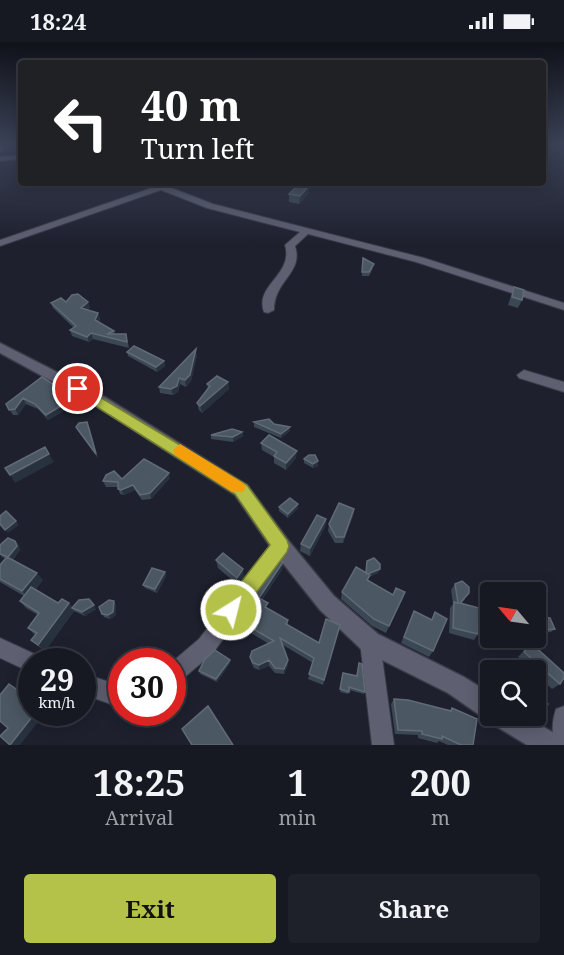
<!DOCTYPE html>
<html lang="en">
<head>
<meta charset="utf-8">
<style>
	body { margin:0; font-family:"Noto Serif",serif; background:#1f212a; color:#f1f3f6; height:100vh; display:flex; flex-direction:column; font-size:22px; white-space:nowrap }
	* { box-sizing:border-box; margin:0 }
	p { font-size:20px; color:#9ea0a5 }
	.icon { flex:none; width:33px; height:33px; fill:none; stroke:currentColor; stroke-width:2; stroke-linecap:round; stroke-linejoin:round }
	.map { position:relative; height:703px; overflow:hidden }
	.sheet { display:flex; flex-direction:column; background:#161822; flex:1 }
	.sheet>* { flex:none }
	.banner { position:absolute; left:18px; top:18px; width:528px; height:126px; border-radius:6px; box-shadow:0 3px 15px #0003,0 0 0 2px #353740; background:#202124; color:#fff; overflow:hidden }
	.needle { width:39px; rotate:299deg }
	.tools { position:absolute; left:480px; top:540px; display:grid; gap:12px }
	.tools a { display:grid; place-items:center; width:66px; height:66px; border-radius:6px; background:#161822; box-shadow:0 3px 15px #0003,0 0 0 2px #353740; font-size:30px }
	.speed { position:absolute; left:18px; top:606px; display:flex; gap:12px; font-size:30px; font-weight:700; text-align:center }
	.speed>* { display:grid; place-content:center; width:78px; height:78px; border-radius:50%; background:#161822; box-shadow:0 3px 15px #0003,0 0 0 2px #353740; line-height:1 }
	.speed small { font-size:15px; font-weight:400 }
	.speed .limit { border:9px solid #d22; background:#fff; color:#111 }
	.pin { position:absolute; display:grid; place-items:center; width:51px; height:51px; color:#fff; margin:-26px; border:3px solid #fff; border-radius:50%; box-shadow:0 2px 6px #0007 }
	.me { position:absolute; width:66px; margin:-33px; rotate:36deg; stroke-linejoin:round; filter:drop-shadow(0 0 4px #0008) }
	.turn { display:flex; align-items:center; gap:21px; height:126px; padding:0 24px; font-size:27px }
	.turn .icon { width:78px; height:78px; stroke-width:2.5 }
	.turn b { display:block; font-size:42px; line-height:51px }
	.eta { display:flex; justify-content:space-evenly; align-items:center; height:102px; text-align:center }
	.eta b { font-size:36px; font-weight:700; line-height:42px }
	.action { display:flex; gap:12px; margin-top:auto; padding:12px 24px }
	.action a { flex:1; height:69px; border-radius:6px; background:#b4c24a; color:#111; font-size:24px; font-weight:700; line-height:69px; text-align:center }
	.action a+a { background:#1f212a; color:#f1f3f6 }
	.status { display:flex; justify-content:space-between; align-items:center; height:42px; padding:0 30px; background:#161822; direction:ltr }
	.status svg { height:16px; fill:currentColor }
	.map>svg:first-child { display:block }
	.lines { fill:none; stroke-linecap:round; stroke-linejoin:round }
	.minor-casing { stroke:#393a46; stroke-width:2 }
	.tertiary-casing { stroke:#393a46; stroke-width:3 }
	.minor { fill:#5e6072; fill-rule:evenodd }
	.tertiary { fill:#5e6072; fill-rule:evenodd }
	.wall { fill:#3b4854 }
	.shaded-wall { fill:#28313e }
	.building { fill:#4b5763; stroke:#616b76; stroke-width:1.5 }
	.route { fill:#b4c24a; stroke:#757e30; stroke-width:1.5 }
	.slow { fill:#f59e0b }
</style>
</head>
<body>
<div class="status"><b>18:24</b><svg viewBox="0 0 49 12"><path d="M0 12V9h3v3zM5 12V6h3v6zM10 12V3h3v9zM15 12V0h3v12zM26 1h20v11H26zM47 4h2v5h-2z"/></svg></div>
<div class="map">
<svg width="564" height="703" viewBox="0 0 564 703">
	<rect width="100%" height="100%" fill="#1e202e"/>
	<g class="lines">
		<g class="minor-casing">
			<path id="minor" d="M4 103H12L0 110V105Z
				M21 113V117L0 119V115Z
				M166 141H174V144L169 145 213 162 424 216 564 261V268L416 220 308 192 295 204C304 231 274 238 274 268L268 271 264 270C254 243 294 233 285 203L300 190 207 166 161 148 0 204V198Z
				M524 328 564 340V350L519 336 517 333Z
				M281 496 287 498 290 504 287 510 213 611 179 640 172 643V620L199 597 275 498Z
				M370 590 377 593 380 600 394 703H372L360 600 363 593Z
				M0 596 39 614 42 620H32V631L0 616Z
				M82 631 122 644V666L82 652Z
				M564 664V703H556C551 692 552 678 556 667Z"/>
		</g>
		<g class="tertiary-casing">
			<path id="tertiary" d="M0 301 100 352 247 443 288 498 334 554 378 592 464 635 490 651V674H525L559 694 563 703H527L494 683 492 676 481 674 448 651 362 608 320 568 274 510 235 453 90 360 0 311Z"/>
		</g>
		<use href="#minor" class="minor"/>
		<use href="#tertiary" class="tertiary"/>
	</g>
	<path class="wall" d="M309 144V151L299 162 289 160V152Z
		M362 220 373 226 369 234H362Z
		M514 245 522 258 518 266 508 263Z
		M66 260 90 265 87 268 98 271 100 277 99 280 114 289 115 292H126L129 306 93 297 89 300 72 294 70 288 74 286 53 266 51 261Z
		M127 310 164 319 165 324 157 330 128 314Z
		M197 313 191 339 186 345 180 342 178 350 173 353 160 351 159 345Z
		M42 335 74 356 76 362 48 378 38 367 26 362 18 373H13L6 362Z
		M228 340 229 347 202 371 199 368 197 361 208 348 207 342Z
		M254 380 290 389 281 396 254 385Z
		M89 384 98 416 78 389 76 385Z
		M242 390 243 394 233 400 211 397V393Z
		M261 401 296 416 286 428 274 421V415L262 408Z
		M304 417 318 424 313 426 304 421Z
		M170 436 151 457 142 458 135 448 124 453 120 452 118 445H106L103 439 122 437Z
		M279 465 298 466 288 476 279 469Z
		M354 467 353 474 343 501H335L328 489 329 482Z
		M326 477 325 485 310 514 300 509 301 502Z
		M15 499 18 502 20 508 13 518 43 538 35 548 58 561H69L73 566 96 567 85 574 74 569 45 609 38 604 31 598 35 593 28 586 38 573 26 566 20 559 24 554 0 540V523L6 517 2 515 0 512Z
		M216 518 244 534 238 543 218 526Z
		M367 519 380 527 378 531 369 535 368 539 393 553 405 550 386 591 372 584 341 557 342 550 366 531Z
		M283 526 262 558 268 567 288 578V583L319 601 340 583 323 643 308 637 313 621 283 603 288 618V623L284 632 275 631 269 624 259 628 254 626 251 620 250 615 269 602 251 591 245 597 239 598 234 594 233 589 251 573 246 570 245 564Z
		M165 530 166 534 157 551 145 546 143 543Z
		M455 542 465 557 461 562 478 592 474 598 449 591 450 566 453 562 451 548Z
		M116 563V573L110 577 104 575 99 565Z
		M414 569 431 578 435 570 433 609 429 615 401 601Z
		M541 575 555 587 551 590 542 591 538 586V579Z
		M493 596H520V602L514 608 494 603Z
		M531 601 560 642 552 647 536 632V628H532L518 615Z
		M230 618V621L217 640 200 632 199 629Z
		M359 621 365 650 364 652 349 648 348 652 340 650 342 633 356 634Z
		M536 652 543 672 536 676 532 674H536Z
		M394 657 450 668 452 666 473 703H448L439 699 437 701 418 696V693L395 692 391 662Z"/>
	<path class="shaded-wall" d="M309 144V151L299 162 300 154Z
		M88 260 90 265 82 272 81 266Z
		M98 271 100 277 97 284 95 278Z
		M91 291 93 297 89 300 87 295Z
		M196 307 197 313 191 339 186 345 185 338Z
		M164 319 165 324 157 330 156 325Z
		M179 336 180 342 178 350 173 353 171 347Z
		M228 340 229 347 202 371 200 364Z
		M23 356 26 362 18 373 15 367Z
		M74 356 76 362 48 378 46 373Z
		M290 385V389L281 396V392Z
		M242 390 243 394 233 400V395Z
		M297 409 296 416 286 428V421Z
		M49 412 54 420 15 441 10 433Z
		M318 419V424L313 426V422Z
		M169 431 170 436 151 457 150 451Z
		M133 443 135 448 124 453 121 448Z
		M298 462V466L288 476V472Z
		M354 467 353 474 343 501 344 495Z
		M326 477 325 485 310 514V506Z
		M16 479 19 483 8 491 5 488Z
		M15 499 18 502 20 508 12 519 8 515Z
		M283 520V526L259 562V556Z
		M243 527 244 534 238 543 237 536Z
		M380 527 378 531 369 535 368 540 366 533Z
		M165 530 166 534 157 551 155 547Z
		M37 531 43 538 28 556 22 549Z
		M114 559 116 563V573L110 577 108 573Z
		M69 561 74 567 72 566 74 569 45 609 38 603Z
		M94 563 96 567 85 574 82 570Z
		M250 585 251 591 245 597 244 592Z
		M230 618V621L217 640 216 637Z
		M269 618V624L259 628V623Z
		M288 618V623L284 632V627Z
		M36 670H46L20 703H10Z"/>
	<path class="building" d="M299 142 309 144 300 154 289 152Z
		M363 216 374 222 369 230H362Z
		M514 245 524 248 522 258 512 255Z
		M78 252 88 260 81 266 98 271 95 278 114 289 107 292H126L127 300 91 291 87 295 70 288 76 284 51 261 61 256 66 260 72 253Z
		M134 304 164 319 156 325 127 310Z
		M196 307 190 333 185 338 179 336 177 344 171 347 159 345Z
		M217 334 228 340 200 364 197 361 210 344 207 342Z
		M42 335 74 356 46 373 35 362 23 356 15 367 9 368 6 362Z
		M269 377 274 382 290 385 281 392 254 380Z
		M87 380 96 412 76 385 79 381Z
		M232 387 242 390 233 395 211 393Z
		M269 393 297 409 286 421 274 414 277 410 261 401Z
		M45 405 49 412 10 433 5 426Z
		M309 413H315L318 419 313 422 304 417Z
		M144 417 169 431 150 451 140 453 133 443 121 448 118 447V440L103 439 106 433 114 429 122 437Z
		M290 456 298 462 288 472 279 465Z
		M339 461 354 467 344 495H336L329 482Z
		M6 469 16 479 5 488 0 482V474Z
		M317 473 326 477 310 506 301 502Z
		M8 496 15 499 17 504 8 515 0 512V503Z
		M223 511 243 527 237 536 216 518Z
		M7 515 37 531 22 549 0 537V523Z
		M374 516 380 522V527L368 532 366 531 367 519Z
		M279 518 283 520 259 556 268 561 265 565 288 578 286 582 319 601 326 577 340 583 324 638 309 632 314 616 280 596 288 618 284 627 275 626 269 618 259 623 253 621 250 615 252 609 274 599 250 585 244 592H238L233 589V583L237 578 256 571 245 564Z
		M356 525 370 533 367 538 393 553 396 546 405 550 389 584 374 577 342 550Z
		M152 526 165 530 155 547 143 543Z
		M462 539 469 545V551L460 561 479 566 478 592 453 586 454 560 458 561 455 542Z
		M512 543 520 547 522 550H506V545Z
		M31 545 58 561 62 557 69 561 38 603 31 598 37 591 28 586 39 571 20 559Z
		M89 557 94 563 82 570 72 566 79 558Z
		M109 558 114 559 113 570 108 573 102 572 99 565Z
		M414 569 432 578 435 570 447 577 433 609 404 595Z
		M541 575 550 576 555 587 546 588 541 582Z
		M499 596H520V602L499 597Z
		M531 601 564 631V636L560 642 524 610Z
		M215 608 230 618 216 637 199 629 205 617Z
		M359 621 362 622 365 650 349 645V650L340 647 343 631 357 634Z
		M9 642 32 658V670H36L10 703 0 694 8 686 0 679V653Z
		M536 652 548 662 543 672 536 666Z
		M394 657 408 658 451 669 452 666 477 677 473 703H461L442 694V697L422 692V689L398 688Z
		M208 664 233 703H192L182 687Z"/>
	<linearGradient id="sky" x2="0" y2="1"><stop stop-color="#101219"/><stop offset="0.51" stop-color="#3b4257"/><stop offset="1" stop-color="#3b4257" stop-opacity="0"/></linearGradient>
	<rect width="564" height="201" fill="url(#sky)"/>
	<path class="route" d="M78 342 247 443 287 498 289 504 287 510 238 575 231 578 224 575 221 568 224 562 270 503 235 452 73 350 71 347Z"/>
	<path class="slow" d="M180 402 243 441 246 445 243 450H232L175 413 173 408Z"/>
</svg>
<div class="tools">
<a><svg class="needle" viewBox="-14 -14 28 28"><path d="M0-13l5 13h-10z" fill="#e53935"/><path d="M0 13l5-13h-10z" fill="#9ea0a5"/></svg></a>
<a><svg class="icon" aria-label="search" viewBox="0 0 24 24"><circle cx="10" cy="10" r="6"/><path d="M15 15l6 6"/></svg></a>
</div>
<div class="speed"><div>29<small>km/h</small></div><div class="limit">30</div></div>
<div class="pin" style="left:78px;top:347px;background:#d93025"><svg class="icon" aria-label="arrive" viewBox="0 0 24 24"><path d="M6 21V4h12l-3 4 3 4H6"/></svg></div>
<svg class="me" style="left:231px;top:568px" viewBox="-20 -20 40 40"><circle r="17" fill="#b4c24a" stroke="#fff" stroke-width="3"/><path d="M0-11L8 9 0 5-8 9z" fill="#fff"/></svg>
<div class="banner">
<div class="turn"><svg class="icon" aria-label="left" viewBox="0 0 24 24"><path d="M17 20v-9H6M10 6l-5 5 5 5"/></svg><div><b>40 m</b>Turn left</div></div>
</div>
</div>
<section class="sheet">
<div class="eta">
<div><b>18:25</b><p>Arrival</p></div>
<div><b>1</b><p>min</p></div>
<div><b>200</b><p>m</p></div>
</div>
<div class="action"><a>Exit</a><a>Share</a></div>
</section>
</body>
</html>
